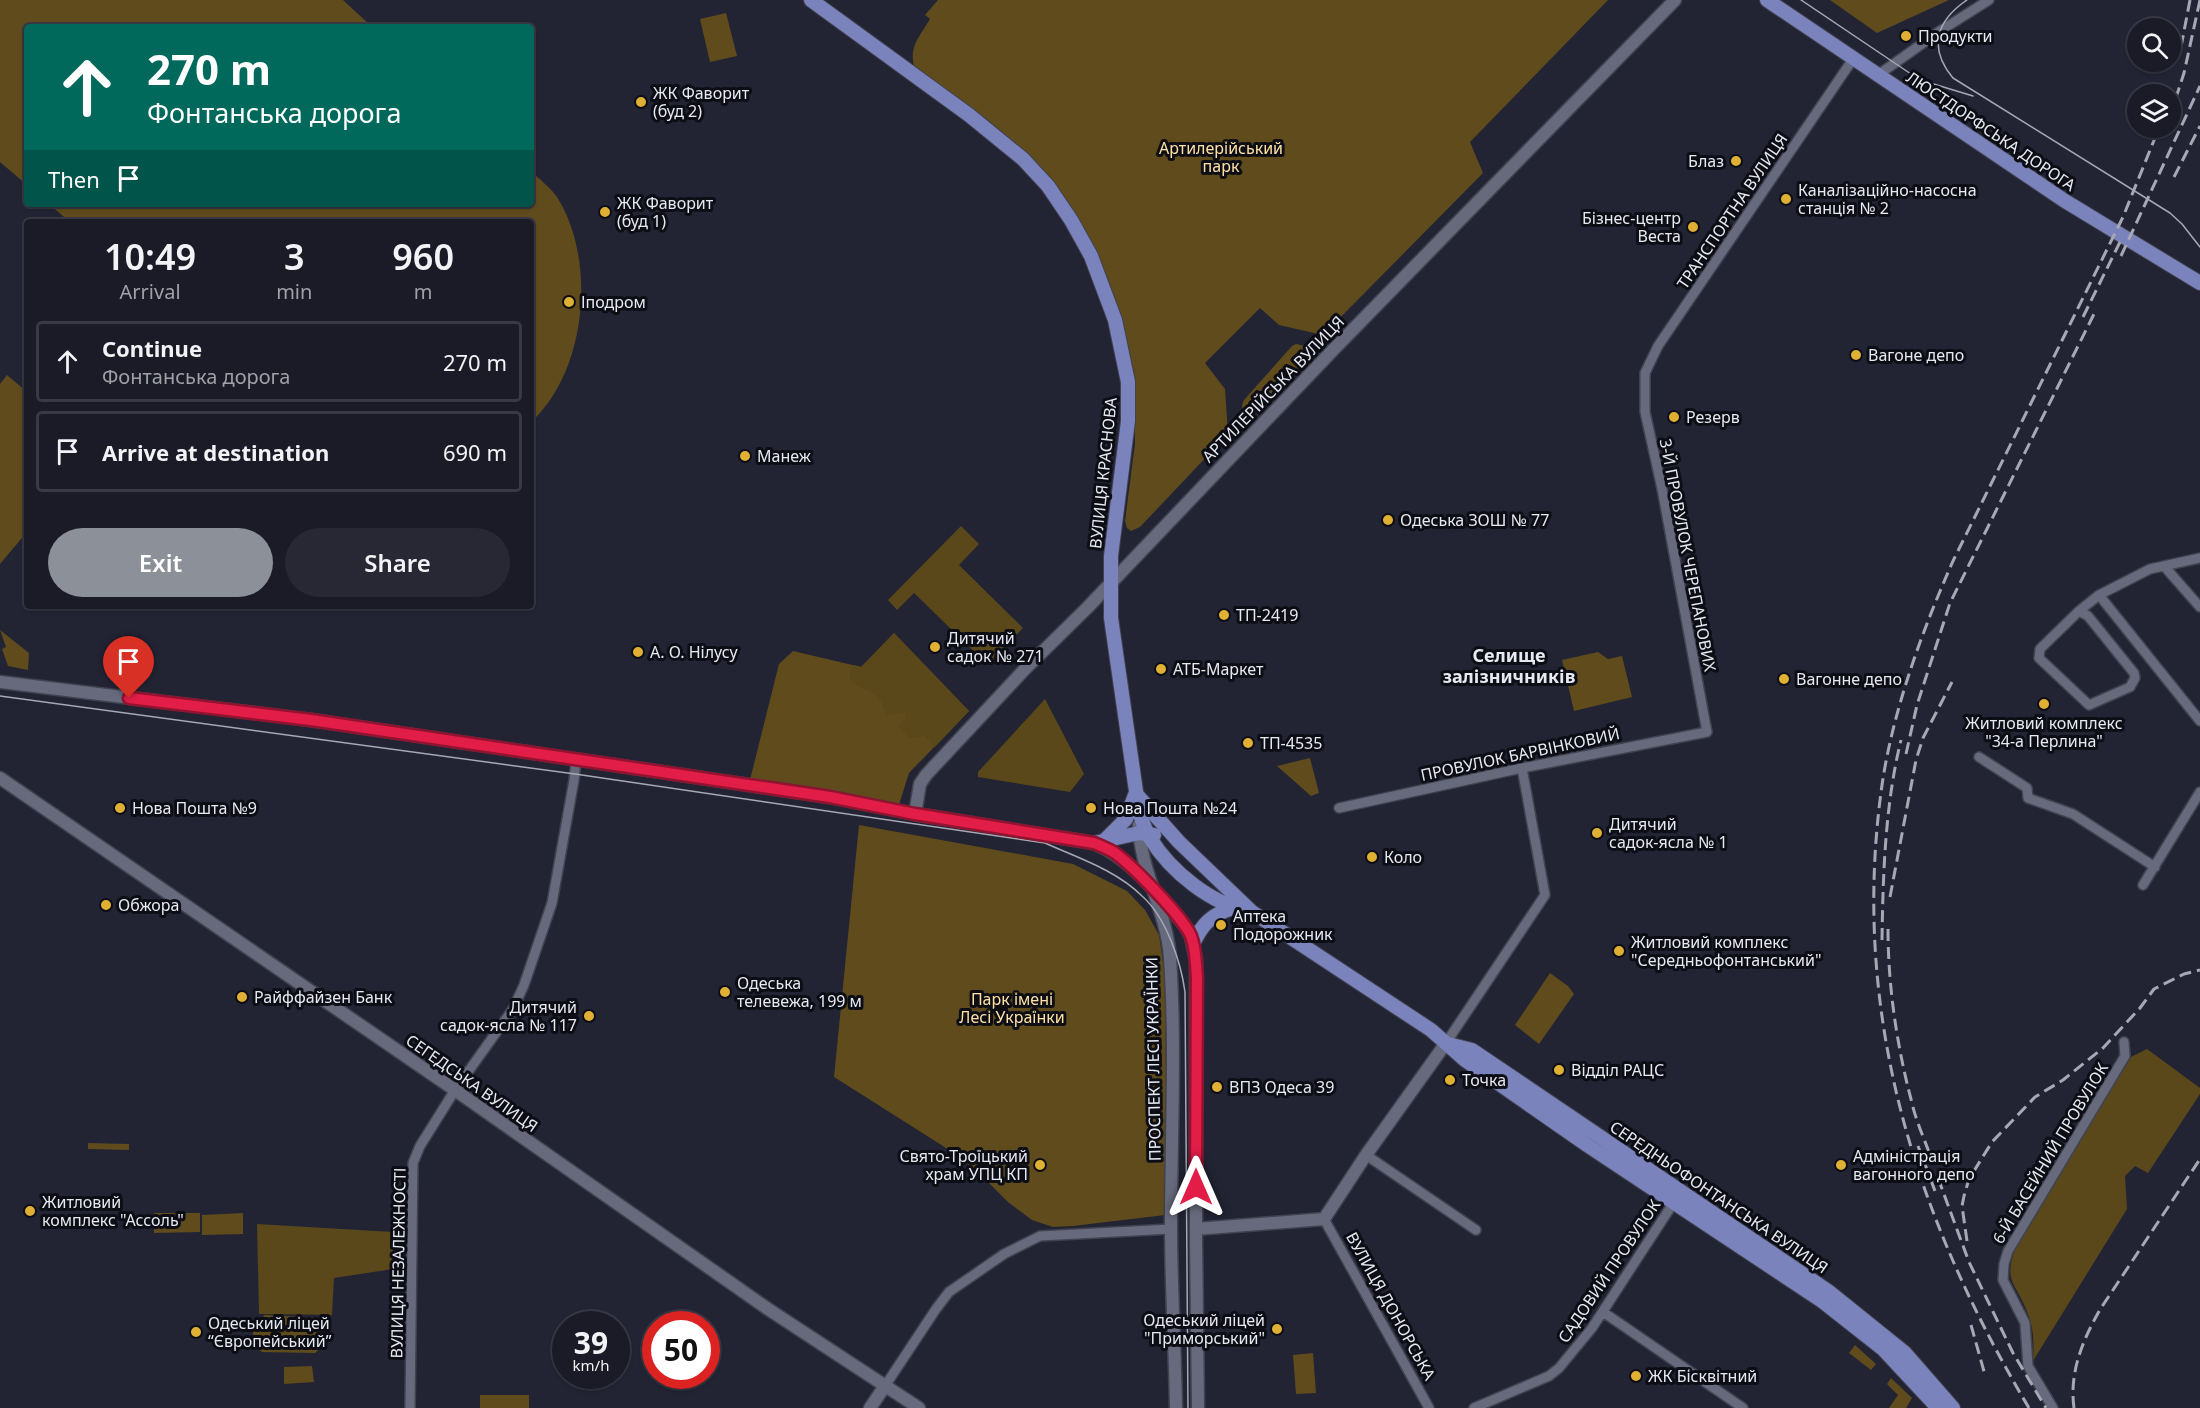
<!DOCTYPE html>
<html lang="en">
<head>
<meta charset="utf-8">
<style>
	body { margin:0; font-family:"Noto Sans",sans-serif; background:#272833; color:#f1f3f6; height:100vh; display:flex; flex-direction:column; font-size:22px; white-space:nowrap }
	* { box-sizing:border-box; margin:0 }
	p { font-size:20px; color:#9fa1a7 }
	.icon { flex:none; width:33px; height:33px; fill:none; stroke:currentColor; stroke-width:2; stroke-linecap:round; stroke-linejoin:round }
	.map { position:relative; flex:1; overflow:hidden }
	.drawer { position:absolute; left:24px; top:219px; width:510px; height:390px; display:flex; flex-direction:column; background:#1a1b27; border-radius:6px; box-shadow:0 2px 4px #0004,0 0 0 2px #383944 }
	.drawer>* { flex:none }
	.top-card { position:absolute; left:24px; top:24px; width:510px; height:183px; border-radius:6px; box-shadow:0 2px 4px #0004,0 0 0 2px #383944; background:#00695c; color:#fff; overflow:hidden }
	.controls { position:absolute; left:2127px; top:18px; display:grid; gap:12px }
	.controls a { display:grid; place-items:center; width:54px; height:54px; border-radius:50%; background:#1a1b27; box-shadow:0 2px 4px #0004,0 0 0 2px #383944; font-size:30px }
	.speed { position:absolute; left:552px; top:1311px; display:flex; gap:12px; font-size:30px; font-weight:700; text-align:center }
	.speed>* { display:grid; place-content:center; width:78px; height:78px; border-radius:50%; background:#1a1b27; box-shadow:0 2px 4px #0004,0 0 0 2px #383944; line-height:1 }
	.speed small { font-size:15px; font-weight:400 }
	.speed .limit { border:9px solid #d22; background:#fff; color:#111 }
	.pin { position:absolute; display:grid; place-items:center; width:51px; height:51px; color:#fff; margin:-62px -26px; border-radius:50% 50% 50% 0; rotate:-45deg; box-shadow:0 0 6px #0007 }
	.pin .icon { rotate:45deg }
	.me { position:absolute; width:66px; margin:-33px; rotate:0deg; stroke-linejoin:round; filter:drop-shadow(0 0 4px #0008) }
	.turn { display:flex; align-items:center; gap:21px; height:126px; padding:0 24px; font-size:27px }
	.turn .icon { width:78px; height:78px; stroke-width:2.5 }
	.turn b { display:block; font-size:42px; line-height:51px }
	.then { display:flex; align-items:center; height:57px; padding:0 24px; background:#0003; gap:12px; font-size:22px }
	.eta { display:flex; justify-content:space-evenly; align-items:center; height:102px; text-align:center }
	.eta b { font-size:36px; font-weight:600; line-height:42px }
	.button { display:flex; gap:12px; margin-top:auto; padding:12px 24px }
	.button a { flex:1; height:69px; border-radius:36px; background:#8c9099; color:#fff; font-size:24px; font-weight:600; line-height:69px; text-align:center }
	.button a+a { background:#272833; color:#f1f3f6 }
	ul { padding:0; list-style:none }
	li { display:flex; align-items:center; gap:18px; height:81px; margin:0 12px 9px; padding:0 12px; border:3px solid #383944; border-radius:6px }
	li div { flex:1 }
	li b { display:block; font-size:22px }
	li em { font-style:normal }
	.map>svg:first-child { display:block }
	.green { fill:#5f4b1c }
	.forest { fill:#5a471a }
	.water { fill:#140a00; stroke:#534d49; stroke-width:1.5 }
	.lines { fill:none; stroke-linecap:round; stroke-linejoin:round }
	.street-casing { stroke:#40424f; stroke-width:12 }
	.secondary-casing { stroke:#40424f; stroke-width:15 }
	.primary-casing { stroke:#40424f; stroke-width:16 }
	.street { stroke:#666a7c; stroke-width:9 }
	.secondary { stroke:#666a7c; stroke-width:12 }
	.primary { stroke:#7b83bd; stroke-width:14 }
	.tram { stroke:#a6a8b4; stroke-width:1.5 }
	.rail { stroke:#a6a8b4; stroke-width:3; stroke-dasharray:12 6; stroke-linecap:butt }
	.route-casing { stroke:#92132f; stroke-width:15 }
	.route { stroke:#e11d48; stroke-width:10 }
	.poi-dot { fill:#e0b034; stroke:#0d0e15; stroke-width:2 }
	.labels { text-anchor:middle; dominant-baseline:central; stroke-width:6; stroke-linejoin:round; paint-order:stroke }
	.poi-label { font-size:16px; fill:#e6e8f2; stroke:#0d0e15; text-anchor:start }
	.street-label { font-size:16px; fill:#e6e8f2; stroke:#0d0e15 }
	.park-label { font-size:16px; fill:#fde0a2; stroke:#0d0e15 }
	.neighbourhood-label { font-size:18px; font-weight:bold; fill:#e6e8f2; stroke:#0d0e15 }
</style>
</head>
<body>
<div class="map">
<svg width="2200" height="1408" viewBox="0 0 2200 1408">
	<rect width="100%" height="100%" fill="#222434"/>
	<path class="green" d="M0 0H343L372 27H27V185L0 162Z
		M938 0H1608L1470 142 1483 173 1323 335 1279 325 1260 308 1205 363 1225 389 1228 434 1140 527 1131 531 1127 528 1125 521 1135 444 1134 372 1114 298 1098 259 1069 208 917 73C906 50 918 39 930 19L925 15Z
		M1830 0H1949L1877 33Z
		M726 13 737 56 710 62 700 19Z
		M531 171C539 179 551 188 557 197 597 260 587 371 531 422V222H70L49 204H531Z
		M1296 344 1305 346 1309 350V358L1244 423 1242 405 1244 400 1292 346Z
		M7 375 27 392V532L0 564V384Z
		M0 630 29 653 28 670 8 666 2 649 6 647Z
		M894 633 969 711 909 773 898 808 749 784 779 664 793 651 861 667Z
		M1598 652 1608 659 1622 656 1632 697 1574 711 1562 660Z
		M1310 758 1319 793 1311 796 1277 766Z
		M859 825 1073 864 1127 891 1145 910 1159 935 1165 976 1167 1197 1165 1215 1073 1226 1053 1227 1032 1220 1008 1202 978 1172 943 1146 834 1077Z
		M1550 973 1568 986 1574 994 1539 1044 1515 1025Z
		M88 1143 129 1144V1150L88 1149Z
		M154 1213H200V1232L154 1233Z
		M243 1213V1234L202 1235V1215Z
		M265 1315 321 1318C328 1331 326 1344 315 1353L262 1352C247 1342 252 1324 265 1315Z
		M1855 1345 1876 1364 1871 1370 1849 1353Z
		M1313 1353 1316 1393 1296 1394 1293 1355Z
		M312 1366 314 1382 284 1384V1367Z
		M1891 1378 1912 1398 1906 1408H1889L1898 1395 1887 1384Z
		M480 1395H529V1408H480Z"/>
	<path class="forest" d="M961 526 979 544 959 565 1023 628 987 664 914 593 897 610 888 600Z
		M894 633 969 711 935 747 925 736 910 738 898 726 906 718 905 712 888 715C882 708 883 702 879 698 868 686 841 688 853 665L862 667Z
		M1045 699 1084 774 1070 792 978 777V772Z
		M2147 1049 2200 1088V1094L2148 1173 2135 1166 2125 1176 2127 1209 2033 1361C2034 1346 2034 1329 2028 1314 2015 1279 2003 1286 2016 1244L2131 1057Z
		M257 1224 393 1232V1269L334 1278 332 1315 259 1314Z"/>
	<path class="water" d="M991 1006a9 9 0 1 1 18 0a9 9 0 1 1-18 0Z"/>
	<g class="lines">
		<g class="street-casing">
			<path id="street" d="M1878 75 1940 31 1989 0
				M2164 566 2200 607
				M2099 595 2200 721
				M2079 611 2088 616 2134 673 2135 678 2130 687 2089 705 2039 658 2040 649 2079 611 2099 595 2150 569 2200 558
				M1979 757 2027 788 2028 798 2073 814 2155 867
				M1339 808 1522 768 1707 732 1662 489 1645 412V373L1658 346 1853 59
				M2143 885 2200 792
				M1446 1043 1545 895 1522 768
				M1366 1155 1476 1230
				M1324 1219 1429 1408
				M1603 1312 1743 1408
				M885 1386 936 1309 949 1292 1004 1254 1040 1236 1171 1229
				M410 1408 413 1163 420 1146 455 1090 513 1009 524 985 552 903 574 780 576 761
				M1474 1408 1549 1376 1559 1368 1592 1328 1674 1202
				M2053 1408 2028 1366 2025 1323 2003 1280 2004 1264 2008 1251 2125 1056 2124 1042"/>
		</g>
		<g class="secondary-casing">
			<path id="secondary" d="M0 682 311 720 830 797 915 814 1094 843C1132 859 1159 896 1185 926L1191 937 1196 960V1238L1198 1408
				M0 778 455 1090 768 1309 919 1408
				M915 814 920 784 926 775 1025 669 1088 607 1333 350 1675 0
				M1139 825C1140 871 1167 912 1170 958 1176 1047 1171 1137 1171 1226 1171 1287 1175 1347 1176 1408
				M1196 1229 1324 1219 1366 1155 1446 1043
				M870 1408 885 1386"/>
		</g>
		<g class="primary-casing">
			<path id="primary" d="M811 0 969 115 1023 159 1048 186 1071 220 1091 256 1115 320 1128 382V421L1111 556V618L1139 812C1142 820 1145 830 1150 838 1171 872 1212 905 1252 912
				M1767 0 2065 201 2200 283
				M1137 795 1179 842 1252 912 1431 1030 1465 1060 1587 1145 1822 1301 1883 1349 1938 1408
				M1105 840 1126 819 1135 795
				M1094 843 1139 833 1154 835
				M1193 944C1202 924 1212 914 1233 908
				M1448 1044 1472 1050 1828 1291 1905 1353 1953 1408"/>
		</g>
		<use href="#street" class="street"/>
		<use href="#secondary" class="secondary"/>
		<use href="#primary" class="primary"/>
		<path class="tram" d="M1801 0 1911 74 1927 82 1973 96
			M1967 0C1936 21 1928 48 1953 78L2170 213 2182 224 2200 247
			M0 696 575 774 1045 843C1078 858 1116 870 1142 896 1166 917 1181 962 1185 992L1188 1408"/>
		<path class="rail" d="M2181 47 2190 0
			M2170 116 2184 73 2200 0
			M2174 177 2200 126
			M2121 256 2200 86
			M2083 317 2120 242
			M1906 754 1917 705 1950 603 2095 312
			M1890 897 1916 760 1923 738 1952 682
			M1888 929C1888 987 1897 1047 1912 1103 1916 1121 1924 1138 1930 1155
			M1882 940C1883 874 1885 805 1901 740
			M1918 1146 1935 1191
			M1938 1178 1969 1262 2013 1353 2046 1408
			M1967 1241 1962 1206 1964 1196 1969 1179 1992 1142 2035 1097 2063 1080 2103 1048 2140 1008 2154 989 2184 974 2200 970
			M1971 1325 1985 1375
			M2029 1408C1914 1215 1850 1011 1882 785 1893 710 1922 631 1953 561L2123 217 2159 128
			M2074 1408C2069 1372 2083 1339 2101 1308L2200 1159"/>
	</g>
	<g class="lines">
		<g class="route-casing">
			<path id="route" d="M129 698 311 720 830 797 915 814 1094 843C1101 846 1109 849 1115 853 1134 867 1182 916 1191 936 1196 949 1196 964 1197 978L1196 1187"/>
		</g>
		<use href="#route" class="route"/>
	</g>
	<g class="poi-dot">
		<circle cx="1906" cy="36" r="6"/>
		<circle cx="641" cy="102" r="6"/>
		<circle cx="1736" cy="161" r="6"/>
		<circle cx="1786" cy="199" r="6"/>
		<circle cx="605" cy="212" r="6"/>
		<circle cx="1693" cy="227" r="6"/>
		<circle cx="569" cy="302" r="6"/>
		<circle cx="1856" cy="355" r="6"/>
		<circle cx="1674" cy="417" r="6"/>
		<circle cx="745" cy="456" r="6"/>
		<circle cx="1388" cy="520" r="6"/>
		<circle cx="1224" cy="615" r="6"/>
		<circle cx="935" cy="647" r="6"/>
		<circle cx="638" cy="652" r="6"/>
		<circle cx="1161" cy="669" r="6"/>
		<circle cx="1784" cy="679" r="6"/>
		<circle cx="2044" cy="704" r="6"/>
		<circle cx="1248" cy="743" r="6"/>
		<circle cx="120" cy="808" r="6"/>
		<circle cx="1091" cy="808" r="6"/>
		<circle cx="1597" cy="833" r="6"/>
		<circle cx="1372" cy="857" r="6"/>
		<circle cx="106" cy="905" r="6"/>
		<circle cx="1221" cy="925" r="6"/>
		<circle cx="1619" cy="951" r="6"/>
		<circle cx="725" cy="992" r="6"/>
		<circle cx="242" cy="997" r="6"/>
		<circle cx="589" cy="1016" r="6"/>
		<circle cx="1559" cy="1070" r="6"/>
		<circle cx="1450" cy="1080" r="6"/>
		<circle cx="1217" cy="1087" r="6"/>
		<circle cx="1040" cy="1165" r="6"/>
		<circle cx="1841" cy="1165" r="6"/>
		<circle cx="30" cy="1211" r="6"/>
		<circle cx="1277" cy="1329" r="6"/>
		<circle cx="196" cy="1332" r="6"/>
		<circle cx="1636" cy="1376" r="6"/>
	</g>
	<g class="labels">
		<g class="poi-label">
			<text x="1918" y="36">Продукти</text>
			<text x="653" y="93">ЖК Фаворит<tspan x="653" dy="18">(буд 2)</tspan></text>
			<text x="1724" y="161" text-anchor="end">Блаз</text>
			<text x="1798" y="190">Каналізаційно-насосна<tspan x="1798" dy="18">станція № 2</tspan></text>
			<text x="617" y="203">ЖК Фаворит<tspan x="617" dy="18">(буд 1)</tspan></text>
			<text x="1681" y="218" text-anchor="end">Бізнес-центр<tspan x="1681" dy="18">Веста</tspan></text>
			<text x="581" y="302">Іподром</text>
			<text x="1868" y="355">Вагоне депо</text>
			<text x="1686" y="417">Резерв</text>
			<text x="757" y="456">Манеж</text>
			<text x="1400" y="520">Одеська ЗОШ № 77</text>
			<text x="1236" y="615">ТП-2419</text>
			<text x="947" y="638">Дитячий<tspan x="947" dy="18">садок № 271</tspan></text>
			<text x="650" y="652">А. О. Нілусу</text>
			<text x="1173" y="669">АТБ-Маркет</text>
			<text x="1796" y="679">Вагонне депо</text>
			<text x="2044" y="723" text-anchor="middle">Житловий комплекс<tspan x="2044" dy="18">"34-а Перлина"</tspan></text>
			<text x="1260" y="743">ТП-4535</text>
			<text x="132" y="808">Нова Пошта №9</text>
			<text x="1103" y="808">Нова Пошта №24</text>
			<text x="1609" y="824">Дитячий<tspan x="1609" dy="18">садок-ясла № 1</tspan></text>
			<text x="1384" y="857">Коло</text>
			<text x="118" y="905">Обжора</text>
			<text x="1233" y="916">Аптека<tspan x="1233" dy="18">Подорожник</tspan></text>
			<text x="1631" y="942">Житловий комплекс<tspan x="1631" dy="18">"Середньофонтанський"</tspan></text>
			<text x="737" y="983">Одеська<tspan x="737" dy="18">телевежа, 199 м</tspan></text>
			<text x="254" y="997">Райффайзен Банк</text>
			<text x="577" y="1007" text-anchor="end">Дитячий<tspan x="577" dy="18">садок-ясла № 117</tspan></text>
			<text x="1571" y="1070">Відділ РАЦС</text>
			<text x="1462" y="1080">Точка</text>
			<text x="1229" y="1087">ВПЗ Одеса 39</text>
			<text x="1028" y="1156" text-anchor="end">Свято-Троїцький<tspan x="1028" dy="18">храм УПЦ КП</tspan></text>
			<text x="1853" y="1156">Адміністрація<tspan x="1853" dy="18">вагонного депо</tspan></text>
			<text x="42" y="1202">Житловий<tspan x="42" dy="18">комплекс "Ассоль"</tspan></text>
			<text x="1265" y="1320" text-anchor="end">Одеський ліцей<tspan x="1265" dy="18">"Приморський"</tspan></text>
			<text x="208" y="1323">Одеський ліцей<tspan x="208" dy="18">“Європейський”</tspan></text>
			<text x="1648" y="1376">ЖК Бісквітний</text>
		</g>
		<g class="street-label">
			<text transform="translate(1991 131) rotate(34)">ЛЮСТДОРФСЬКА ДОРОГА</text>
			<text transform="translate(1732 211) rotate(-56)">ТРАНСПОРТНА ВУЛИЦЯ</text>
			<text transform="translate(1273 389) rotate(-46)">АРТИЛЕРІЙСЬКА ВУЛИЦЯ</text>
			<text transform="translate(1103 473) rotate(-84)">ВУЛИЦЯ КРАСНОВА</text>
			<text transform="translate(1688 555) rotate(79)">3-Й ПРОВУЛОК ЧЕРЕПАНОВИХ</text>
			<text transform="translate(1520 754) rotate(-12)">ПРОВУЛОК БАРВІНКОВИЙ</text>
			<text transform="translate(1153 1059) rotate(-91)">ПРОСПЕКТ ЛЕСІ УКРАЇНКИ</text>
			<text transform="translate(472 1083) rotate(35)">СЕГЕДСЬКА ВУЛИЦЯ</text>
			<text transform="translate(2050 1153) rotate(-59)">6-Й БАСЕЙНИЙ ПРОВУЛОК</text>
			<text transform="translate(1719 1197) rotate(34)">СЕРЕДНЬОФОНТАНСЬКА ВУЛИЦЯ</text>
			<text transform="translate(398 1263) rotate(-89)">ВУЛИЦЯ НЕЗАЛЕЖНОСТІ</text>
			<text transform="translate(1609 1271) rotate(-56)">САДОВИЙ ПРОВУЛОК</text>
			<text transform="translate(1391 1306) rotate(61)">ВУЛИЦЯ ДОНОРСЬКА</text>
		</g>
		<g class="park-label">
			<text x="1221" y="148">Артилерійський<tspan x="1221" dy="18">парк</tspan></text>
			<text x="1012" y="999">Парк імені<tspan x="1012" dy="18">Лесі Українки</tspan></text>
		</g>
		<g class="neighbourhood-label">
			<text x="1509" y="655">Селище<tspan x="1509" dy="21">залізничників</tspan></text>
		</g>
	</g>
</svg>
<div class="controls">
<a><svg class="icon" aria-label="search" viewBox="0 0 24 24"><circle cx="10" cy="10" r="6"/><path d="M15 15l6 6"/></svg></a>
<a><svg class="icon" aria-label="layers" viewBox="0 0 24 24"><path d="M12 4l9 5-9 5-9-5zM3 14l9 5 9-5"/></svg></a>
</div>
<div class="speed"><div>39<small>km/h</small></div><div class="limit">50</div></div>
<div class="pin" style="left:129px;top:698px;background:#d93025"><svg class="icon" aria-label="arrive" viewBox="0 0 24 24"><path d="M6 21V4h12l-3 4 3 4H6"/></svg></div>
<svg class="me" style="left:1196px;top:1187px" viewBox="-20 -20 40 40"><path d="M0-17L14 15 0 8-14 15z" fill="#e11d48" stroke="#fff" stroke-width="4"/></svg>
<div class="top-card">
<div class="turn"><svg class="icon" aria-label="ahead" viewBox="0 0 24 24"><path d="M12 20V5M6 11l6-6 6 6"/></svg><div><b>270 m</b>Фонтанська дорога</div></div>
<div class="then">Then<svg class="icon" aria-label="arrive" viewBox="0 0 24 24"><path d="M6 21V4h12l-3 4 3 4H6"/></svg></div>
</div>
<section class="drawer">
<div class="eta">
<div><b>10:49</b><p>Arrival</p></div>
<div><b>3</b><p>min</p></div>
<div><b>960</b><p>m</p></div>
</div>
<ul>
<li><svg class="icon" aria-label="ahead" viewBox="0 0 24 24"><path d="M12 20V5M6 11l6-6 6 6"/></svg><div><b>Continue</b><p>Фонтанська дорога</p></div><em>270 m</em></li>
<li><svg class="icon" aria-label="arrive" viewBox="0 0 24 24"><path d="M6 21V4h12l-3 4 3 4H6"/></svg><div><b>Arrive at destination</b></div><em>690 m</em></li>
</ul>
<div class="button"><a>Exit</a><a>Share</a></div>
</section>
</div>
</body>
</html>
